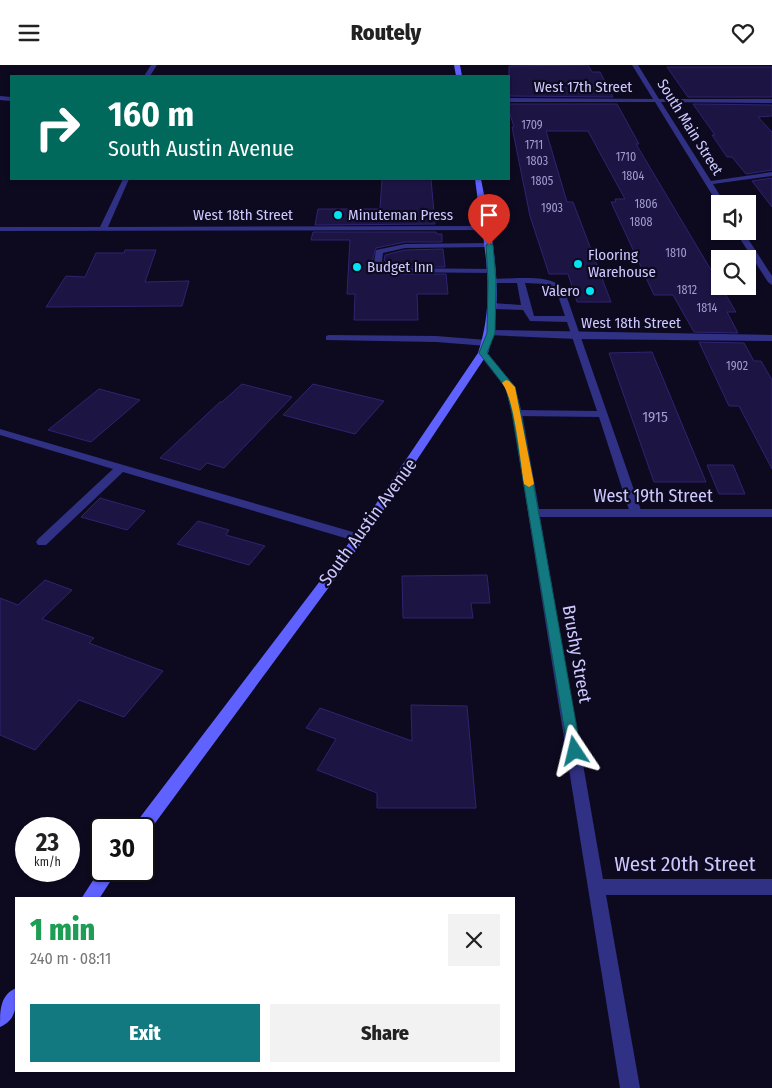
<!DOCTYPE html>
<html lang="en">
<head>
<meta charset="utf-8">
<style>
	body { margin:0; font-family:"Fira Sans Condensed",sans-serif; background:#f2f2f2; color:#222; height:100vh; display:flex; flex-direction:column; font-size:19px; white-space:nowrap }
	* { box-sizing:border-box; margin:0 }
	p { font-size:16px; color:#767676 }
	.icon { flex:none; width:28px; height:28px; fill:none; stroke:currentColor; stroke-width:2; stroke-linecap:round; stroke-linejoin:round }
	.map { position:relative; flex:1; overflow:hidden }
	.drawer { position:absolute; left:15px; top:832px; width:500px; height:175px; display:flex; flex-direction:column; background:#fff; border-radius:0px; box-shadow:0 1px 4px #0004 }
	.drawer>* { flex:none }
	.hud { position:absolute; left:10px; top:10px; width:500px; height:105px; border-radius:0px; box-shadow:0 1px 4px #0004; background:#00695c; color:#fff; overflow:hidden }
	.buttons { position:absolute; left:711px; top:130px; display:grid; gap:10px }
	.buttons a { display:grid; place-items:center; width:45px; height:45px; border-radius:0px; background:#fff; box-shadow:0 1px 4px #0004; font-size:25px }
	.speed { position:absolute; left:15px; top:752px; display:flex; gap:10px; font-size:25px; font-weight:700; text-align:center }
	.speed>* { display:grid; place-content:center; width:65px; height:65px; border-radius:50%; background:#fff; box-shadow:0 1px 4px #0004; line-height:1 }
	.speed small { font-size:12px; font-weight:400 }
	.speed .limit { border:2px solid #111; border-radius:8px; background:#fff; color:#111 }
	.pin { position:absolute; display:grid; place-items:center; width:42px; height:42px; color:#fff; margin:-51px -21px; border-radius:50% 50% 50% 0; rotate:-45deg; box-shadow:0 0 5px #0007 }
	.pin .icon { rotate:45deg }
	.me { position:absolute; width:55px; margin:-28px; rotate:350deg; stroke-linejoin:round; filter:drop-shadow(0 0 4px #0008) }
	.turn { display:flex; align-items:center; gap:18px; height:105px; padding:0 15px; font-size:22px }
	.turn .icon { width:65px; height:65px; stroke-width:2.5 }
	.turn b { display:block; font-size:35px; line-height:42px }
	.round { display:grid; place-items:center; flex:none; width:52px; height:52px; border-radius:0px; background:#f2f2f2 }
	.summary { display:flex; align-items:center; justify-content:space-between; height:85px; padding:0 15px }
	h1 { font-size:30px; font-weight:800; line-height:38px; color:#1e9e55 }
	.primary-button { display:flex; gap:10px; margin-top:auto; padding:10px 15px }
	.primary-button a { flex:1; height:58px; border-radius:0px; background:#137980; color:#fff; font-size:20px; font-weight:800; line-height:58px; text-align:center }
	.primary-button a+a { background:#f2f2f2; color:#222 }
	header { display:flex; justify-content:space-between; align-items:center; height:65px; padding:0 15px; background:#fff; font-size:22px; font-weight:800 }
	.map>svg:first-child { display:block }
	.building { fill:#1c1443; stroke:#302371 }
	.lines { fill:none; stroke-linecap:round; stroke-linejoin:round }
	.service { fill:#303084; fill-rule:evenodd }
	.minor { fill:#303084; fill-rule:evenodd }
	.tertiary { fill:#303084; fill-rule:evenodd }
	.secondary { fill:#6062ff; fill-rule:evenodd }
	.route { fill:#137980; stroke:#0c4f53 }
	.slow { fill:#f59e0b }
	.poi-dot { fill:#00e4f4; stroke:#0d0a20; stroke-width:2 }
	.labels { text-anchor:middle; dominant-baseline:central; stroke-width:4.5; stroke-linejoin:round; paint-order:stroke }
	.far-number-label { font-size:12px; fill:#a19cd0 }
	.far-street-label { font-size:15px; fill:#cdc9ff; stroke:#0d0a20 }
	.far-poi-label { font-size:15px; fill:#cdc9ff; stroke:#0d0a20; text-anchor:start }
	.number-label { font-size:15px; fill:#a19cd0 }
	.street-label { font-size:18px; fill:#cdc9ff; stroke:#0d0a20 }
	.near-street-label { font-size:21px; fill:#cdc9ff; stroke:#0d0a20 }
</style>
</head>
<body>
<header><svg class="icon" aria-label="menu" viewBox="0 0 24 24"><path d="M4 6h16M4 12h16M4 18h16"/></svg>Routely<svg class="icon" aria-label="heart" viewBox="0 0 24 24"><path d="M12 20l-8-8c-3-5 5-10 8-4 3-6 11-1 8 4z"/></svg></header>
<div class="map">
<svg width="772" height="1023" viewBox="0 0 772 1023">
	<rect width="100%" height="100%" fill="#0d0a20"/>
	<path class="building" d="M588 0 592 7H600L613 32 509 31V1Z
		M667 2H772V32H688Z
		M509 39H617L639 79H636L736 247H727L738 268 694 267 673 230H654L611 137H616L615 134H625L588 66H546L567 137H573L611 237H577L568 209H549L530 151 512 62H514L509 46Z
		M693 39 772 40V51L758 52 772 67V105L746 109 732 92H727L712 70H715Z
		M772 113V142L752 116Z
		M382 114H431L435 159 315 160 318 144H380Z
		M313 167H436L437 169H442V177H405L376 183 372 197 387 209H446L448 229H417L418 255H354L355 229H347L350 175H311Z
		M443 184 445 202 390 201 384 195 385 190 405 185Z
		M125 185H156L145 217 189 216 182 241 46 242 66 211 85 212 96 188H124Z
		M699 277 744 278 754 296H761L772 315V404L739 341H729Z
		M652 287 706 417H654L609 288Z
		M242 319 292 332 224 403 207 398 200 405 160 393 220 337H222Z
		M313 319 384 336 355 369 283 350Z
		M99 324 140 335 91 377 48 365Z
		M707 400H733L745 429H719Z
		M100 433 145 446 127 465 81 452Z
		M198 456 229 465 226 470 265 481 249 500 177 479Z
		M487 510 490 538H471L473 553H403L402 511Z
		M45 515 72 525 42 554 94 573 89 578 163 606 124 652 79 635 35 685 0 670V533L18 540Z
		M411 640 467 641 476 743H377V728L317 705 336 674 306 663 320 643 412 676Z"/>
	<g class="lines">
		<path class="service" d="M489 178H492V182L405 183 383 188 382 196 389 203 495 204 496 206 492 208 387 207 374 197 376 185 405 179Z
			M518 213C534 213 553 212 564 224L642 448 640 451H632L630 448 599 352 517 351 512 348 517 345 597 346 567 257 530 256 523 245 492 244 488 241 492 238 521 240 517 218H492L488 216 492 214ZM525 218 545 219 556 225 565 251H534Z
			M329 270 436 271 487 275 492 278 487 281 436 277 326 275V271Z
			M0 364 363 470 365 473 363 476H355L123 407 46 480H38L36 477 38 474 113 404 0 370Z"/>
		<path class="minor" d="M151 0H157L150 11H144Z
			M632 0H638L659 34H772V38L661 37 711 116 772 107V111L713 119 725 139H720L719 141 655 37H509V33L653 34Z
			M123 114H129L108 162 486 161 490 163 486 165 0 166V162H100Z
			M735 166H743L772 211V220L768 217Z
			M483 285 486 286 515 322 522 348 539 444H772V452H540L603 814H772V830H606L640 1023H620L512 348 505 322 478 288Z"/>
		<path class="tertiary" d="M0 31 11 32V36L0 35Z
			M491 265 772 270V276L576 274 488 270V266Z"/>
		<path class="secondary" d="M454 0H460L462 11H456Z
			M475 114H481C492 172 506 230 488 288L363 476 147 769 144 770V764H133L135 759 355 470 478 288C498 227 482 175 475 114Z
			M101 803V806H117L99 834H81Z
			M16 923C17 939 17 955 0 962 0 946 0 930 16 923Z"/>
	</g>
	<path class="route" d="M489 178 493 180 496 216 495 268 487 288 515 322 521 348 581 686 579 690 575 692 570 690 568 686 512 348 506 323 479 288 487 268 488 216 486 180Z"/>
	<path class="slow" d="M506 315 509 316 515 322 534 419 529 422 524 419C520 395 515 335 502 318Z"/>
	<g class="poi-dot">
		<circle cx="338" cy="150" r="5"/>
		<circle cx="578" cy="199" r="5"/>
		<circle cx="357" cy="202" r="5"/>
		<circle cx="590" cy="226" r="5"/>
	</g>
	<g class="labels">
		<g class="far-number-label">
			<text x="532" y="60">1709</text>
			<text x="534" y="80">1711</text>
			<text x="626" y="92">1710</text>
			<text x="537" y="96">1803</text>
			<text x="633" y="111">1804</text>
			<text x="542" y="116">1805</text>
			<text x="646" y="139">1806</text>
			<text x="552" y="143">1903</text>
			<text x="641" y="157">1808</text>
			<text x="676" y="188">1810</text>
			<text x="687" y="225">1812</text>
			<text x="707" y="243">1814</text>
			<text x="737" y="301">1902</text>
		</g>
		<g class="far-street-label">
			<text x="583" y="22">West 17th Street</text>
			<text transform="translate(690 62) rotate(58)">South Main Street</text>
			<text x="243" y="150">West 18th Street</text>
			<text x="631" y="258">West 18th Street</text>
		</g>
		<g class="far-poi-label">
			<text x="348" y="150">Minuteman Press</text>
			<text x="588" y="190">Flooring<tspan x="588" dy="17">Warehouse</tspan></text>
			<text x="367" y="202">Budget Inn</text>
			<text x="580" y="226" text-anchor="end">Valero</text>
		</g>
		<g class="number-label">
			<text x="655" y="352">1915</text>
		</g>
		<g class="street-label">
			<text x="653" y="431">West 19th Street</text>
			<text transform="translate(368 457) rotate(-54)">South Austin Avenue</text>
			<text transform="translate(577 589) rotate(80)">Brushy Street</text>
		</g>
		<g class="near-street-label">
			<text x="685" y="799">West 20th Street</text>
		</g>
	</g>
</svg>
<div class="buttons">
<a><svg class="icon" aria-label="sound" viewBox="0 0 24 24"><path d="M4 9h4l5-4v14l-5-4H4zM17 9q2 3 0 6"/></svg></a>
<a><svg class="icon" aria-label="search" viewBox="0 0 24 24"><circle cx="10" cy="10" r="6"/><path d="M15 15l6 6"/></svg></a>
</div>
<div class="speed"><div>23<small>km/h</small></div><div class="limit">30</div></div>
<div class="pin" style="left:489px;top:180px;background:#d93025"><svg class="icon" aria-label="arrive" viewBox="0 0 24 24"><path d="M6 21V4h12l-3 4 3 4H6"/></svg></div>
<svg class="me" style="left:575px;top:686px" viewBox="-20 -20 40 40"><path d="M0-17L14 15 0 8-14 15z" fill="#137980" stroke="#fff" stroke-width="4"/></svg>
<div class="hud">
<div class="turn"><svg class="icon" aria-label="right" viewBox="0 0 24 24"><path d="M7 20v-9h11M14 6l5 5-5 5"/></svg><div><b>160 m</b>South Austin Avenue</div></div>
</div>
<section class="drawer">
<div class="summary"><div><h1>1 min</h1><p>240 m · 08:11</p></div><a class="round"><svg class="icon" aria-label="close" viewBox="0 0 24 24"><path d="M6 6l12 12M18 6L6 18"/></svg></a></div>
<div class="primary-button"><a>Exit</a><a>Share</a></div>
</section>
</div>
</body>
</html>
